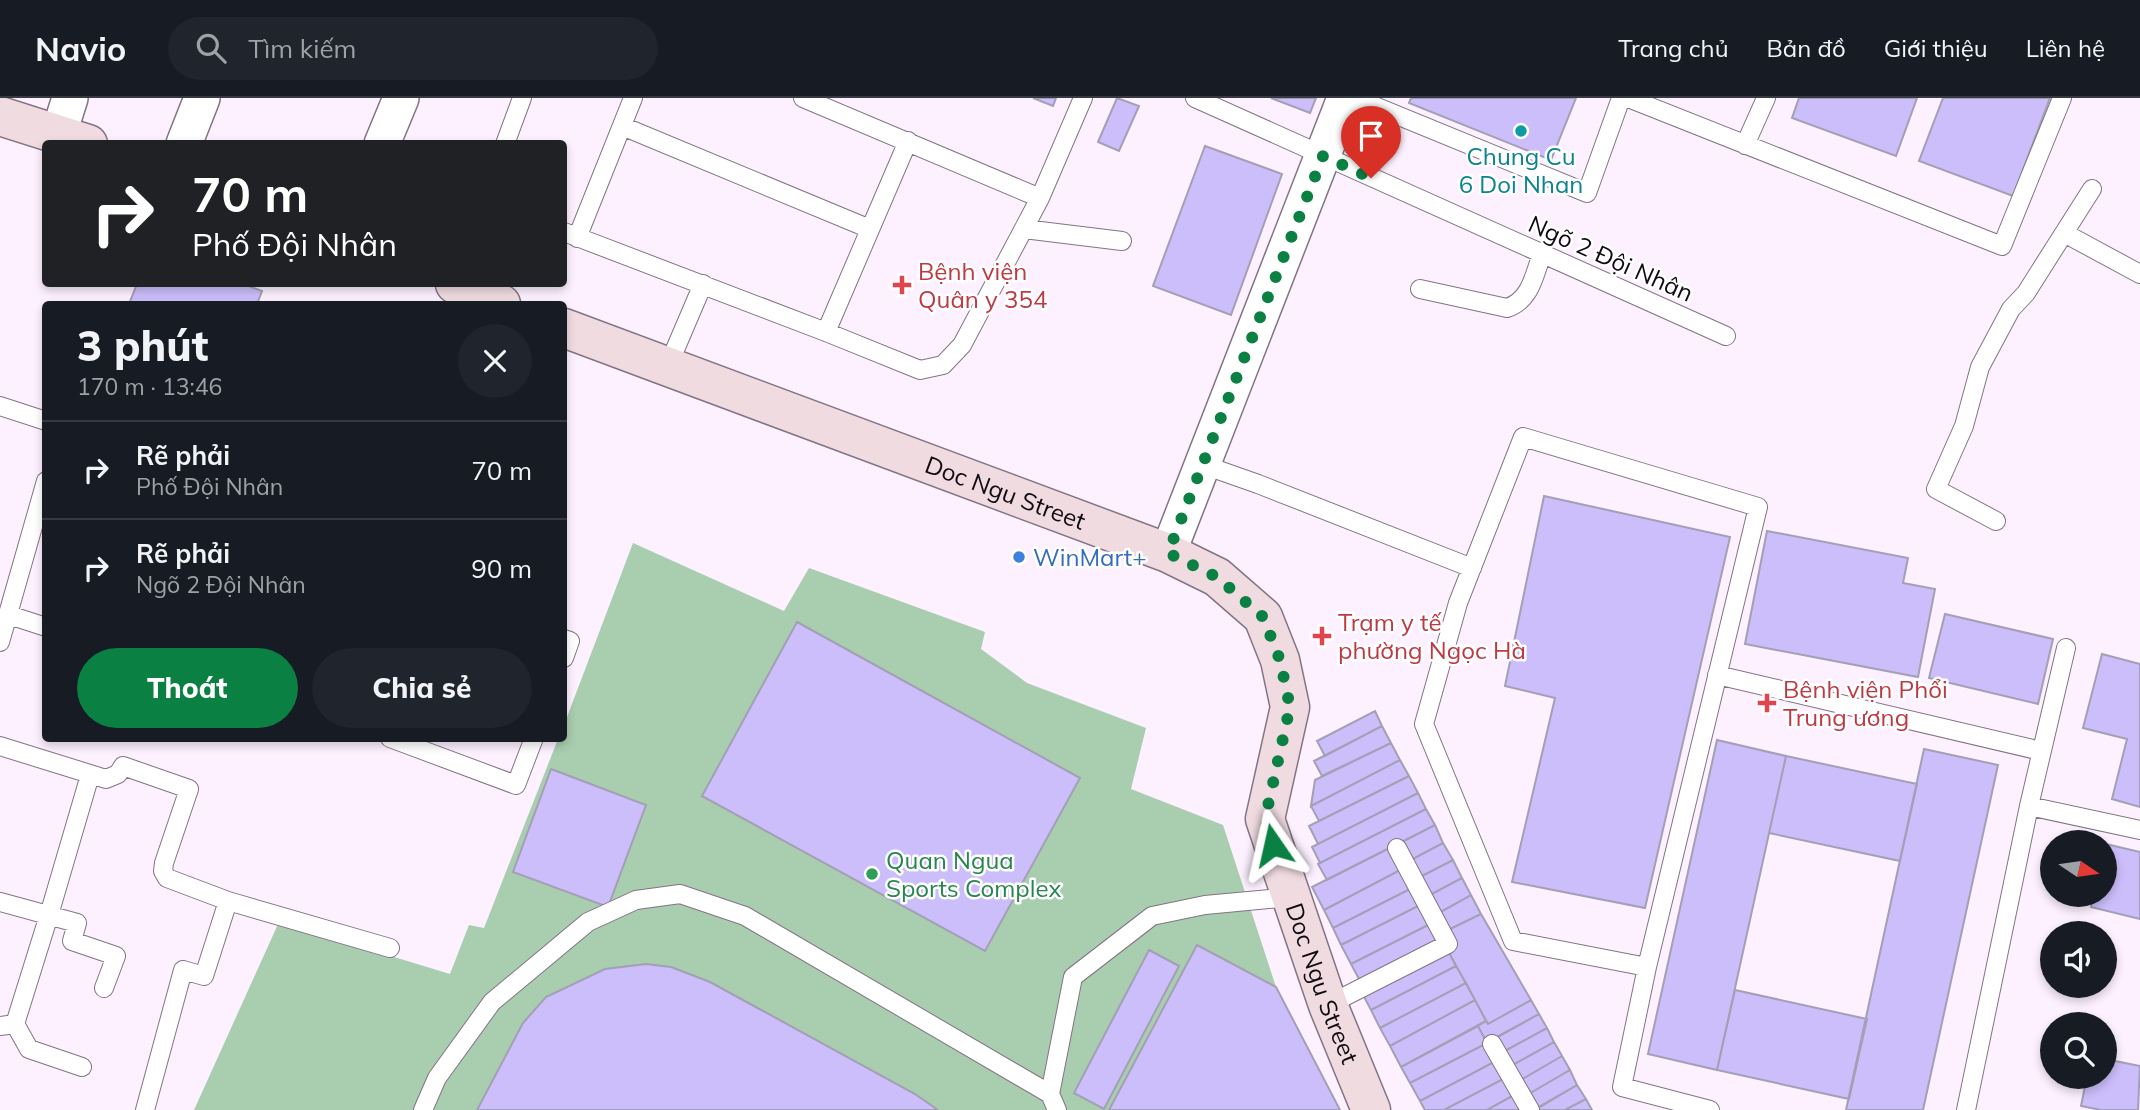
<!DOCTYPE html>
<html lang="vi">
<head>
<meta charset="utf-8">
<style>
	body { margin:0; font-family:Mulish,sans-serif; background:#20242c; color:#f1f3f6; height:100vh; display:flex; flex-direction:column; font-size:26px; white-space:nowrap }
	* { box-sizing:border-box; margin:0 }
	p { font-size:23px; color:#9ea1a6 }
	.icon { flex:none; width:38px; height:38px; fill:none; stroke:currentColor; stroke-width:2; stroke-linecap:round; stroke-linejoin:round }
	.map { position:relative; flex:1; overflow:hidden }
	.side { position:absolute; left:42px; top:203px; width:525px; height:441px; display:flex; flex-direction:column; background:#171b24; border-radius:7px; box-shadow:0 4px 10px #0003 }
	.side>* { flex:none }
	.guide { position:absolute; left:42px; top:42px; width:525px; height:147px; border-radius:7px; box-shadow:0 4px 10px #0003; background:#202124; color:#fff; overflow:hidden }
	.needle { width:46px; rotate:103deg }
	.controls { position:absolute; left:2040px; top:732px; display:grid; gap:14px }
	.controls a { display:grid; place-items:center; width:77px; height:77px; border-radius:50%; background:#171b24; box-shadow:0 4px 10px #0003; font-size:35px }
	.pin { position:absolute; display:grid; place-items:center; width:60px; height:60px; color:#fff; margin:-72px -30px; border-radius:50% 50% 50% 0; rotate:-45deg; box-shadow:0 0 7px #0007 }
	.pin .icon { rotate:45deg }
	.me { position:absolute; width:77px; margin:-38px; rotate:349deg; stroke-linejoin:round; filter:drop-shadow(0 0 5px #0008) }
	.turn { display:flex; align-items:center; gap:24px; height:147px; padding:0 35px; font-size:32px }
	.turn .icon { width:91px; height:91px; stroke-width:2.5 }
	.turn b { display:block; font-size:49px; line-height:60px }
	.round { display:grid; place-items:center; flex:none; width:74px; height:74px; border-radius:37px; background:#20242c }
	.summary { display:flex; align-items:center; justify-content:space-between; height:119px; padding:0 35px }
	h1 { font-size:42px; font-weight:800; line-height:52px }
	.primary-button { display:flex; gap:14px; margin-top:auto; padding:14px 35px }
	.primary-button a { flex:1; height:80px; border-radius:42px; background:#0b8043; color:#fff; font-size:28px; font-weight:800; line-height:80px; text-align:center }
	.primary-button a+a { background:#20242c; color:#f1f3f6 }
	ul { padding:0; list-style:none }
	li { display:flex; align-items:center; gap:21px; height:98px; padding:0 35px; border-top:2px solid #363941 }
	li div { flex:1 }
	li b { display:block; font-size:26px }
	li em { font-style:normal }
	header { display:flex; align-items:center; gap:42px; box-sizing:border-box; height:98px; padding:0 35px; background:#171b24; border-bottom:2px solid #363941 }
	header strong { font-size:33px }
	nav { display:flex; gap:38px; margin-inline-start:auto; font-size:24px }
	.search { width:490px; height:63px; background:#20242c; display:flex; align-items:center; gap:18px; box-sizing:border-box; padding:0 24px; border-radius:38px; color:#9ea1a6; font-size:26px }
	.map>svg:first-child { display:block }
	.green { fill:#a9cdaf }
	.building { fill:#ccbefb; stroke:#a39fb4; stroke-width:2 }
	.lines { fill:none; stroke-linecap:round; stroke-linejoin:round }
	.lane-casing { stroke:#827484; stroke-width:20 }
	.street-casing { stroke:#827484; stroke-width:38 }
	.secondary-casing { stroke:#827484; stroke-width:41 }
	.lane { stroke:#fff; stroke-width:18 }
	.street { stroke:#fff; stroke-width:35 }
	.secondary { stroke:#f0dbe1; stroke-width:38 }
	.route { stroke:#0b8043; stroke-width:12; stroke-dasharray:0 21.6 }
	.culture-dot { fill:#0f9aa8; stroke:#fff; stroke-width:2.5 }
	.health-dot { fill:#e0444e; stroke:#fff; stroke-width:2.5 }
	.shop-dot { fill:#3f7fe0; stroke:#fff; stroke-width:2.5 }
	.leisure-dot { fill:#2e9e5b; stroke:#fff; stroke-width:2.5 }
	.labels { text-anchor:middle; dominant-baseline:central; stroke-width:5; stroke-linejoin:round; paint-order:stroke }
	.culture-label { font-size:24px; fill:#0d838f; stroke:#fff }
	.street-label { font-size:24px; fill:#100b11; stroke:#fff }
	.health-label { font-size:24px; fill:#be3a42; stroke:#fff; text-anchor:start }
	.shop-label { font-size:24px; fill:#366cbe; stroke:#fff; text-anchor:start }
	.leisure-label { font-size:24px; fill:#27864d; stroke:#fff; text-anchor:start }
</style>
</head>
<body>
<header>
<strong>Navio</strong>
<div class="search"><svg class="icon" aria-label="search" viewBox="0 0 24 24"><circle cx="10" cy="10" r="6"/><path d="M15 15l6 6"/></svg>Tìm kiếm</div>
<nav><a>Trang chủ</a><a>Bản đồ</a><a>Giới thiệu</a><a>Liên hệ</a></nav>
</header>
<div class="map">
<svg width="2140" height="1012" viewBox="0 0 2140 1012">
	<rect width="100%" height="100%" fill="#fdf0ff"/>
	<path class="green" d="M633 445 784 513 809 470 985 534 981 551 1027 585 1146 630 1131 691 1223 727 1276 889 1340 1012H194L279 824 450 876 469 827 484 830 558 641 564 640V627Z"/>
	<path class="building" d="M1033 0H1056L1053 8Z
		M1117 0 1139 8 1119 53 1098 44Z
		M1271 0H1316L1310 15Z
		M1411 0H1576L1551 62 1409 5Z
		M1799 0H1917L1896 58 1792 20Z
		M1943 0H2050L2013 98 1919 63Z
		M1205 48 1282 76 1231 217 1153 188Z
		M137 186H243L262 193 257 206H129Z
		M1544 398 1730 439 1645 810 1512 784 1555 600 1505 588Z
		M1767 433 1908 460 1903 485 1935 491 1918 579 1745 546Z
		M1945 516 2053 541 2038 606 1929 580Z
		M797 524 1080 680 985 853 702 698Z
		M2102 556 2140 566V709L2112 701 2127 641 2083 630Z
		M1375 613 1382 628 1325 658 1317 643Z
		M1382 628 1391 645 1322 678 1314 663Z
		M1717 642 1786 658 1717 972 1648 956Z
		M1391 645 1400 662 1311 708 1315 682Z
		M1924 651 1998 667 1923 1012H1846Z
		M1786 658 1917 686 1900 763 1769 735Z
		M1400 662 1409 678 1319 723 1311 708Z
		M551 671 646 707 608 809 513 774Z
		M1409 678 1418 695 1318 746 1309 728Z
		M1418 695 1426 711 1320 765 1312 749Z
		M1426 711 1435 727 1327 782 1318 766Z
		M1435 727 1443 745 1409 763 1400 745Z
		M1443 745 1453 762 1418 780 1409 763Z
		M2106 746 2140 754V821L2091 809 2094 796H2105Z
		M1393 748 1404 770 1324 812 1312 789Z
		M1453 762 1462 780 1428 798 1418 780Z
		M1404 770 1414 789 1333 830 1324 812Z
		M1462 780 1471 797 1437 816 1428 798Z
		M1414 789 1422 806 1341 847 1333 830Z
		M1471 797 1481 816 1446 833 1437 816Z
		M1422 806 1432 825 1351 866 1341 847Z
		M1481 816 1531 902 1488 926 1447 851 1446 833Z
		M1432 825 1441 842 1360 883 1351 866Z
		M1197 847 1276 889 1340 1012H1109Z
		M1447 851 1456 868 1371 912 1362 895Z
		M1149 852 1179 868 1104 1011 1074 995Z
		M646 866 671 869 710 884 915 996 938 1012H477L523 925 546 899 605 871Z
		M1456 868 1466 885 1380 930 1371 912Z
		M1466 885 1475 902 1390 948 1380 930Z
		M1735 892 1867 921 1849 1001 1717 972Z
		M1475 902 1486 923 1401 969 1390 948Z
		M1531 902 1539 916 1487 945 1478 928 1486 923 1488 926Z
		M1539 916 1547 930 1503 954 1495 940Z
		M1478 928 1487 945 1410 985 1401 969Z
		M1547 930 1554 944 1511 968 1503 954Z
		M1554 944 1562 958 1519 983 1511 968Z
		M1487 945 1496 963 1420 1003 1410 985Z
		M1562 958 1570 972 1527 997 1519 983Z
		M2105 961 2140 968 2138 1012H2101L2081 1008 2087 978H2105Z
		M1496 963 1505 980 1444 1012H1425L1420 1003Z
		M1570 972 1577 987 1535 1011 1527 997Z
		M1505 980 1514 997 1487 1012H1444Z
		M1577 987 1586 1001 1565 1012H1535Z
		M1514 997 1521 1012H1487Z
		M1586 1001 1592 1012H1565Z"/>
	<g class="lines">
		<g class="lane-casing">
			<path id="lane" d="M803 0 1040 100 1083 0
				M1195 0 1726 238
				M1355 0 1587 95 1621 0
				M1628 0 2002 148 2062 0
				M622 28 870 131
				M505 46 522 0
				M1745 47 1766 0
				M1024 131 1122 143
				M564 134 826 234 920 272 943 267 962 247 1040 100
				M2064 135 2092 91
				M577 140 633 0
				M1420 191 1507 210C1531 202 1534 177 1542 156
				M826 234 908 43
				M668 268 703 186
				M0 308 46 323
				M1204 367 1258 386 1472 470
				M1996 423 1936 391 1964 328 1980 269 2011 211 2026 195 2064 135 2140 176
				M9 517 46 529
				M564 541 570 543 564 560
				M0 544 46 383
				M1717 577 2041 653
				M390 640 516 687 534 640
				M0 648 106 681 118 676 123 668 189 691 164 765 163 773 167 780 228 803 390 850
				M2029 708 2140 732
				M0 804 77 825 72 843 116 858 104 890
				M1647 869 1513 843 1424 626 1458 505 1523 339 1758 409 1647 869 1622 989 1710 1012
				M1328 907 1448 846 1397 750
				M15 926 29 951 82 969
				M0 928 15 926 49 817 90 677
				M1492 946 1530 1012
				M145 1012 183 872 204 878 228 803
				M423 1012 437 980 492 904 588 824 636 802 680 796 745 818 1050 996
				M1057 1012 1050 996 1073 879 1152 818 1205 807 1290 799
				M1966 1012 2029 708 2066 550"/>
		</g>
		<g class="street-casing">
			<path id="street" d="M59 35 70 0
				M184 46 202 0
				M382 46 401 0
				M1168 455 1345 0"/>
		</g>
		<g class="secondary-casing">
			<g id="secondary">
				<path d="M0 18 88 46"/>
				<path d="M455 186 501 206"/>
				<path id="s1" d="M564 230 1168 455 1217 479 1263 519 1280 562 1290 609 1265 721 1328 907 1371 1012"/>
			</g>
		</g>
		<use href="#lane" class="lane"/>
		<use href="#street" class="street"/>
		<use href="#secondary" class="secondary"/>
	</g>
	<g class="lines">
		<path class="route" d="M1273 747 1265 721 1290 609 1280 562 1263 519 1217 479 1168 455 1323 58 1371 80"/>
	</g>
	<circle class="culture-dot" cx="1521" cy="33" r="7"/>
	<g class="health-dot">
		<path d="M898.5 176.5h7v7h7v7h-7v7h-7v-7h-7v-7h7z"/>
		<path d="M1318.5 527.5h7v7h7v7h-7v7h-7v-7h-7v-7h7z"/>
		<path d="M1763.5 594.5h7v7h7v7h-7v7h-7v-7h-7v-7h7z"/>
	</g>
	<circle class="shop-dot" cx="1019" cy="459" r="7"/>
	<circle class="leisure-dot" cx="872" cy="776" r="7"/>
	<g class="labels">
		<g class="culture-label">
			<text x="1521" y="58">Chung Cu<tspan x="1521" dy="28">6 Doi Nhan</tspan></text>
		</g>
		<g class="street-label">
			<text transform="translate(1611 160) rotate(24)">Ngõ 2 Đội Nhân</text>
			<text stroke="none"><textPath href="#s1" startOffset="471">Doc Ngu Street</textPath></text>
			<text stroke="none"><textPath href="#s1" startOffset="1143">Doc Ngu Street</textPath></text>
		</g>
		<g class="health-label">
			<text x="918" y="173">Bệnh viện<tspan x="918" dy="28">Quân y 354</tspan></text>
			<text x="1338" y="524">Trạm y tế<tspan x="1338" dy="28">phường Ngọc Hà</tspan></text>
			<text x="1783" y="591">Bệnh viện Phổi<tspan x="1783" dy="28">Trung ương</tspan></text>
		</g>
		<g class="shop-label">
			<text x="1033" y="459">WinMart+</text>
		</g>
		<g class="leisure-label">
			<text x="886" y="762">Quan Ngua<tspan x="886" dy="28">Sports Complex</tspan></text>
		</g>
	</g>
</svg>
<div class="controls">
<a><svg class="needle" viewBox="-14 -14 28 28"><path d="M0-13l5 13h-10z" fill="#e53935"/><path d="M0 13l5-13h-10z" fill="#9ea1a6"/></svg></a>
<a><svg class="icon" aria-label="sound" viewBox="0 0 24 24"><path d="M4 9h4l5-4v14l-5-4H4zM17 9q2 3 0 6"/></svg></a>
<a><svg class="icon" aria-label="search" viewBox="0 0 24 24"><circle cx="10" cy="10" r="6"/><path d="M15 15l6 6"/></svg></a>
</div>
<div class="pin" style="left:1371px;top:80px;background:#d93025"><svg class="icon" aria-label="arrive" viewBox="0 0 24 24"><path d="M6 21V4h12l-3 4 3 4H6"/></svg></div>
<svg class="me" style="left:1273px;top:747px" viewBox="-20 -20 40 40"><path d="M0-17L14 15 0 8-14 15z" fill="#0b8043" stroke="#fff" stroke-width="4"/></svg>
<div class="guide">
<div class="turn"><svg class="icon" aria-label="right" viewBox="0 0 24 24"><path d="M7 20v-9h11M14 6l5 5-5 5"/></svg><div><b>70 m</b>Phố Đội Nhân</div></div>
</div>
<section class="side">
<div class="summary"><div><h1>3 phút</h1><p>170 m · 13:46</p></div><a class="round"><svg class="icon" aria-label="close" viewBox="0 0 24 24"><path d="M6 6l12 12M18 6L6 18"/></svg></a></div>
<ul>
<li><svg class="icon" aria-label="right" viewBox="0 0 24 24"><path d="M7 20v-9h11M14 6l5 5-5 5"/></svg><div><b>Rẽ phải</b><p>Phố Đội Nhân</p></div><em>70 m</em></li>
<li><svg class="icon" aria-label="right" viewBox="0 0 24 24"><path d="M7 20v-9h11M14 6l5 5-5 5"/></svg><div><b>Rẽ phải</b><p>Ngõ 2 Đội Nhân</p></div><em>90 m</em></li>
</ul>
<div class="primary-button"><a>Thoát</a><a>Chia sẻ</a></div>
</section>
</div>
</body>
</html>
